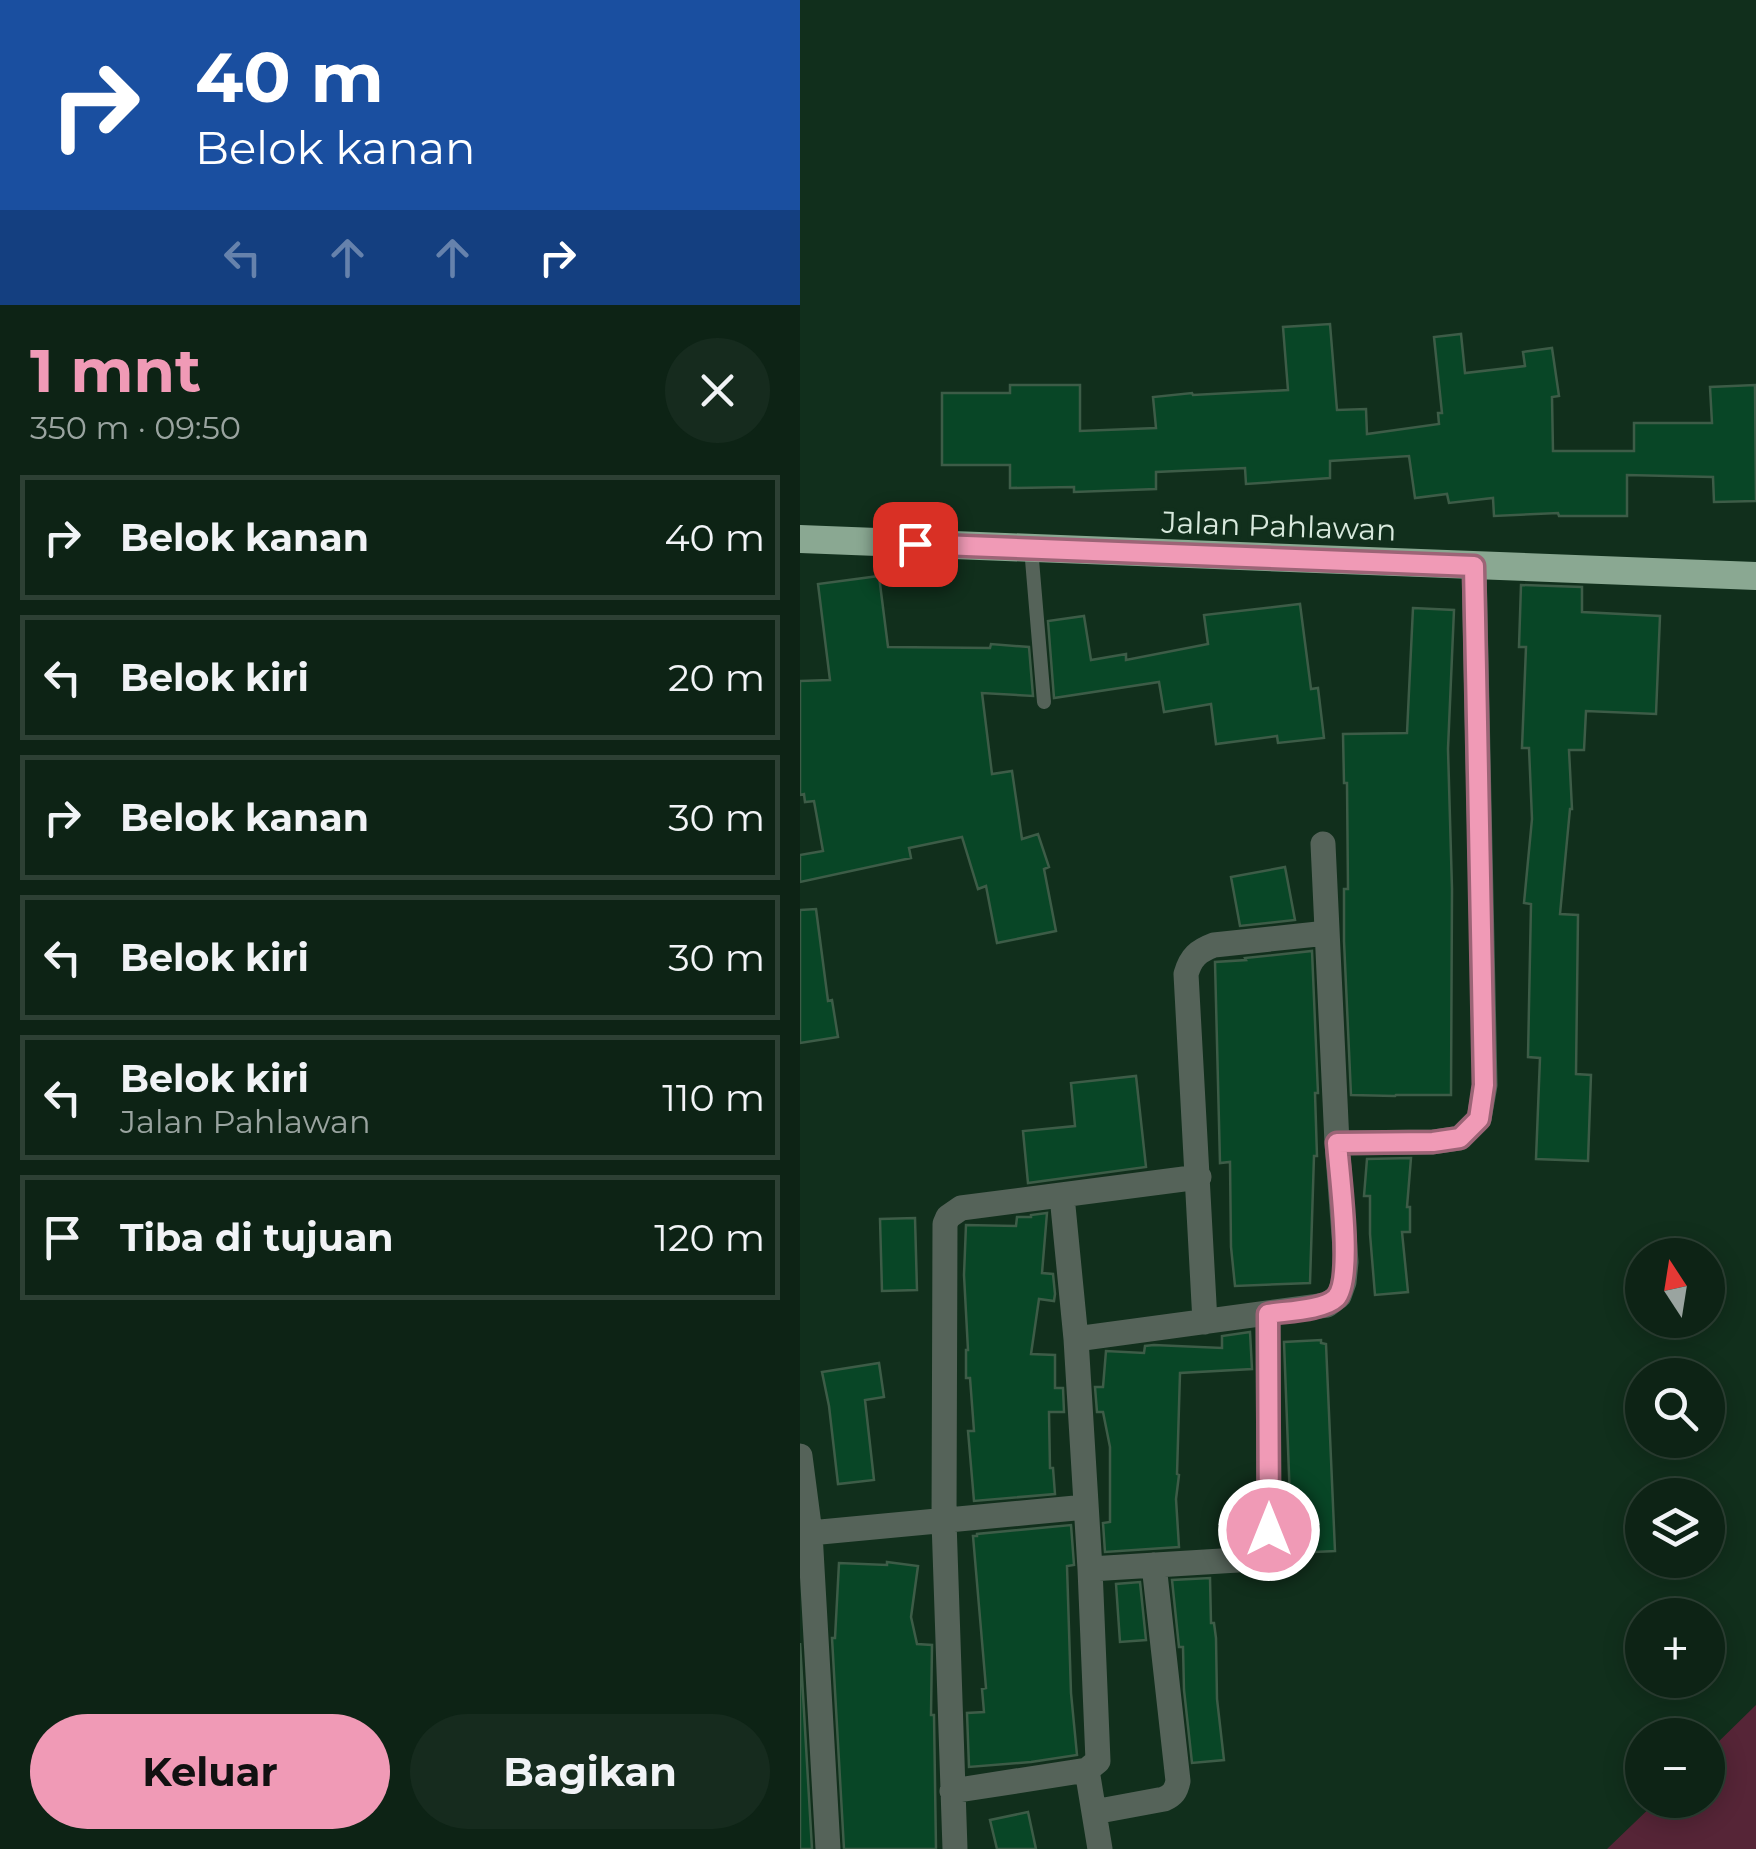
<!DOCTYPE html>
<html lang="id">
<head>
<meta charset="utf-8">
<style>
	body { margin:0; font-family:Montserrat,sans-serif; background:#162b1e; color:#f1f3f6; height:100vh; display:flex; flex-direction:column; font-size:38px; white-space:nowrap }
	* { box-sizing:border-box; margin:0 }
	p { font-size:32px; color:#9aa4a0 }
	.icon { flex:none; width:55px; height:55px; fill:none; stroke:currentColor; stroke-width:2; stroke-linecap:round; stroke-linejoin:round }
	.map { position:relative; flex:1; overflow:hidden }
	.side { display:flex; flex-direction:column; background:#0d2315; width:800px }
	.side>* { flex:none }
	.hud { background:#1a4fa0; color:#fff; overflow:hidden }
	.needle { width:65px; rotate:348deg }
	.buttons { position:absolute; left:825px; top:1238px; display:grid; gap:20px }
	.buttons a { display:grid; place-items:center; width:100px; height:100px; border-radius:50%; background:#0d2315; box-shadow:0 5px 25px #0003,0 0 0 2px #2d4034; font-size:50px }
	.pin { position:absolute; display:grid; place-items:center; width:85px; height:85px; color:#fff; margin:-42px; border-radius:20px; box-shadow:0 5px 15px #0006 }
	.me { position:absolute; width:110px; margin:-55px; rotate:0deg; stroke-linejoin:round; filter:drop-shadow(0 0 8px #0008) }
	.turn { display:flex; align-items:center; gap:35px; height:210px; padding:0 30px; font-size:45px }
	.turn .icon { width:130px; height:130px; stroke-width:2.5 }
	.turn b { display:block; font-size:70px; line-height:85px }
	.lanes { display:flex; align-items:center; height:95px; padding:0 30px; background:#0003; justify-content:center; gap:50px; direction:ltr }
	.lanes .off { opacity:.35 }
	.round { display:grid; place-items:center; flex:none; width:105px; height:105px; border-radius:52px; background:#162b1e }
	.summary { display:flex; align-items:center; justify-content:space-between; height:170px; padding:0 30px }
	h1 { font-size:60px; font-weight:700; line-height:75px; color:#f09ab6 }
	.cta { display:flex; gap:20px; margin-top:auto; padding:20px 30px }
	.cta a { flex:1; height:115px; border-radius:60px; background:#f09ab6; color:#111; font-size:40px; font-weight:700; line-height:115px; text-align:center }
	.cta a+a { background:#162b1e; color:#f1f3f6 }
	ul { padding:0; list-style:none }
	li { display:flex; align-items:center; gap:30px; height:125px; margin:0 20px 15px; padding:0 10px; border:5px solid #2d4034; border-radius:0px }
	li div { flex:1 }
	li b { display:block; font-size:38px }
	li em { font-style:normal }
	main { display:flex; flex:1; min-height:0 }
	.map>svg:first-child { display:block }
	.green { fill:#562537 }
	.building { fill:#084626; stroke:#3d5c47; stroke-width:2.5 }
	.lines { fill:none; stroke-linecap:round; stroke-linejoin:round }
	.service { stroke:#556359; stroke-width:14 }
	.minor { stroke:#556359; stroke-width:25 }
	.trunk { stroke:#8aa892; stroke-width:28 }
	.route-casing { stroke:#9c6476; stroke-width:25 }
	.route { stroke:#f09ab6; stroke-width:18 }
	.labels { text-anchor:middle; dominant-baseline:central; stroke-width:8; stroke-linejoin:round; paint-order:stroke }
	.street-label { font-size:30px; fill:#d8e9dd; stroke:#112f1c }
</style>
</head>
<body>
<main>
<section class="side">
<div class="hud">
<div class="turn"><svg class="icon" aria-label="right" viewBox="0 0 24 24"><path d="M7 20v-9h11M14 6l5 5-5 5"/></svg><div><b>40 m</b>Belok kanan</div></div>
<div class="lanes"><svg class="icon off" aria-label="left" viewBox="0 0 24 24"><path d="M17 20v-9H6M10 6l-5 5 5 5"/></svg><svg class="icon off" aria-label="ahead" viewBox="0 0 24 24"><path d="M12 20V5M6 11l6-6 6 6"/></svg><svg class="icon off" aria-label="ahead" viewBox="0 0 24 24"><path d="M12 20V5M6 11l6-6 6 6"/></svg><svg class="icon" aria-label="right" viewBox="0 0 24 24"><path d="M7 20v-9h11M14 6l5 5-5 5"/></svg></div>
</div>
<div class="summary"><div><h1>1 mnt</h1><p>350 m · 09:50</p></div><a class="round"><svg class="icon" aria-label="close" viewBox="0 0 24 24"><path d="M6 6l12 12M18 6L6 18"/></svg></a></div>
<ul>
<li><svg class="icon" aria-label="right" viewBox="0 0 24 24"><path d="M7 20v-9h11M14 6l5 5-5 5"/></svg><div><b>Belok kanan</b></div><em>40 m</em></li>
<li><svg class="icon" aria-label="left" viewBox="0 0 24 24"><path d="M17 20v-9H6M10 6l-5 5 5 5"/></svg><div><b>Belok kiri</b></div><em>20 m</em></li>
<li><svg class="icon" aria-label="right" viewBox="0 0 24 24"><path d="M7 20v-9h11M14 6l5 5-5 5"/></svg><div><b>Belok kanan</b></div><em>30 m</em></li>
<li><svg class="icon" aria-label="left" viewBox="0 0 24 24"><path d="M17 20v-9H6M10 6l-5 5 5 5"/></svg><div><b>Belok kiri</b></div><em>30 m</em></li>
<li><svg class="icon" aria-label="left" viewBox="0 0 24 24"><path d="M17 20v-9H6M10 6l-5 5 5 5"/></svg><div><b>Belok kiri</b><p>Jalan Pahlawan</p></div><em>110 m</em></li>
<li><svg class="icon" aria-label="arrive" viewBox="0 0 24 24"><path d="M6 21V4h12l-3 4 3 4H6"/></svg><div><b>Tiba di tujuan</b></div><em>120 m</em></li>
</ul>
<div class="cta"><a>Keluar</a><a>Bagikan</a></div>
</section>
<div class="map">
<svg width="956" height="1849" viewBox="0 0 956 1849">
	<rect width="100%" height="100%" fill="#112f1c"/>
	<path class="green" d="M956 1705V1849H807L858 1800H908V1752Z"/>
	<path class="building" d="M530 324 537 410 566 409 567 434 639 424 638 413H642L634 337 661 334 665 373 725 366 723 352 752 348 759 396 752 397 753 451H834V423H912L910 387 955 385 956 501 914 502 913 477 827 475V516H759L758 513 694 516 693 498 649 503 647 494 615 498 609 456 530 461V478L446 484 445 468 356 472V489L274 492V487L210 488V465H142V393H210V385H280V431L356 428 353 397 392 393 393 395 488 390 483 327Z
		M79 576 88 647 190 648 191 644 229 647 233 696 182 693 192 774 212 771 222 839 238 834 249 867 244 869 256 931 197 943 186 886 178 889 162 837 109 848 111 858 0 882V855L23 851 14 801 5 802 4 794 0 795V681L30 680 18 584Z
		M721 585 782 587V612L860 616 856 714 786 711 784 750H769L772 809H770L760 914 778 915 776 1074 791 1075 788 1161 736 1159 740 1058 728 1057 731 904 724 903 732 819 729 748H722L726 647H719Z
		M500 604 511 689 518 688 524 738 478 743 477 736 416 744 411 704 364 712 359 682 254 698 248 621 284 616 291 660 326 654V660L408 644 404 615Z
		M613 608 654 610 648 749 652 889 651 1095H596L595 1096 551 1095 544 941V889H548L547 783H544L543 734 607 733Z
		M485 867 495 920 440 926 431 877Z
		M16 909 28 1001 32 1000 38 1037 0 1043V910Z
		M512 951 518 1093H515L517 1156H514L510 1283 435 1286 431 1247 430 1162 420 1163 415 962 446 960 445 958Z
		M336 1076 346 1167 228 1183 223 1131 275 1126 271 1083Z
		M611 1158 607 1207H610V1232H602L608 1292 575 1295 570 1234V1196H564L567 1159Z
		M247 1213 242 1273 253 1274 255 1294 254 1301 239 1299 231 1354 255 1355V1388H263L264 1412H249L250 1468H253L255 1494 174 1501 168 1431H174L170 1378H166V1350H168L164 1275 166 1225 216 1226 217 1217H231V1215Z
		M115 1218 117 1290 82 1291 80 1219Z
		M450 1332 452 1369 380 1373 377 1474 379 1475 376 1499 379 1547 305 1552 303 1523 310 1522V1447L303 1412H297L295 1387H303L306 1351 344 1353 345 1346 354 1345 422 1348V1336Z
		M521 1340V1343L526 1344 535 1551 492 1553 484 1342Z
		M79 1363 84 1397 65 1400 74 1480 38 1484 29 1406 22 1372Z
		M271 1525 274 1565 267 1566 271 1693 277 1755 231 1762 169 1767 167 1713 184 1712 182 1689 186 1688 173 1536H177V1534Z
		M87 1562 118 1566 111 1617 117 1644 132 1645 131 1715H134L136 1849H44L32 1638H35L39 1563 87 1565Z
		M410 1578 411 1623H414L416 1638 417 1699 424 1760 392 1763 384 1690 383 1647H379L372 1580Z
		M340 1582 346 1640 320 1642 316 1584Z
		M0 1643 12 1849H0Z
		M228 1812 236 1849H197L190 1820Z"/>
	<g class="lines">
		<path class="service" d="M231 548 244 702"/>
		<path class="minor" d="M537 1143 633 1142 660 1138 679 1119 685 1085 674 566
			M405 1322 386 974C391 957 398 951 414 945L527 933
			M276 1339 527 1305 539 1296 544 1282 546 1262 537 1143 523 844
			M0 1456 10 1533 28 1849
			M10 1533 286 1507
			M290 1569 438 1560 456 1550 469 1531 468 1314
			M287 1770 300 1849
			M152 1791 287 1770 298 1761 290 1569 276 1339 262 1196
			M294 1812 364 1799C373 1795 376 1791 378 1781L354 1565
			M155 1849 144 1521 145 1224 148 1217 161 1208 399 1177"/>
		<path class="trunk" d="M0 539 956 576"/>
	</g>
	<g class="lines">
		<g class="route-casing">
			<path id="route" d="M115 544 674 566 684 1085 679 1119 660 1138 633 1142 537 1143C539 1173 554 1279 536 1298 524 1310 486 1311 468 1314L469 1530"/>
		</g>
		<use href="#route" class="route"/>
	</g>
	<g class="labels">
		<g class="street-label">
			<text transform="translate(479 526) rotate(2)">Jalan Pahlawan</text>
		</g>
	</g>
</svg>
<div class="buttons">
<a><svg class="needle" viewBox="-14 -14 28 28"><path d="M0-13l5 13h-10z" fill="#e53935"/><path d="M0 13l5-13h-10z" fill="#9aa4a0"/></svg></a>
<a><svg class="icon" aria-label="search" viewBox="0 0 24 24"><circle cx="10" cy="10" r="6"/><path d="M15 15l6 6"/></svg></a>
<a><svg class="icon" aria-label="layers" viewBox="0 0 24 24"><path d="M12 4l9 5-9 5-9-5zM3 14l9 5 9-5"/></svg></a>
<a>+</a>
<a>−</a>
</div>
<div class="pin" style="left:115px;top:544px;background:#d93025"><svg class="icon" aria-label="arrive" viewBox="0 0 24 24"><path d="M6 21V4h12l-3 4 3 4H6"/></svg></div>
<svg class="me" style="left:469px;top:1530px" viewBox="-20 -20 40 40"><circle r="17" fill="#f09ab6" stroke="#fff" stroke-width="3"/><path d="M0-11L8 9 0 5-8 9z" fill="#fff"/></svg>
</div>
</main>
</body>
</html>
